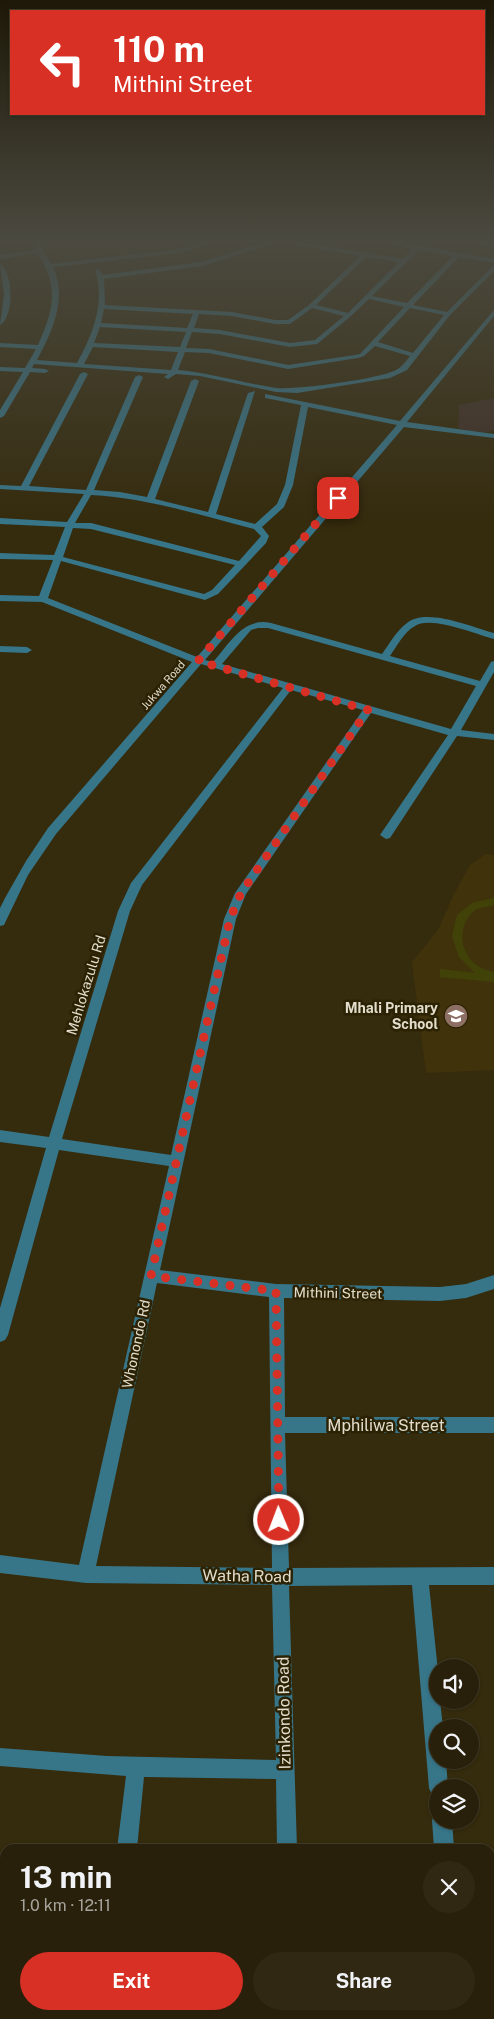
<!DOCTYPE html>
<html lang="en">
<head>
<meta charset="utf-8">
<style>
	body { margin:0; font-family:"Public Sans",sans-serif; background:#302813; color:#f1f3f6; height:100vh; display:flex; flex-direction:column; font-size:19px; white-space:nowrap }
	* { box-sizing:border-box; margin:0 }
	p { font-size:16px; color:#a5a39c }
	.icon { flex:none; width:28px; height:28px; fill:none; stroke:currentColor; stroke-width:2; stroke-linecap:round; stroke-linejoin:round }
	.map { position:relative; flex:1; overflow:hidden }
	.drawer { position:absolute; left:0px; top:1844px; width:495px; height:176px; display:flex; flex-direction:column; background:#28200a; border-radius:15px 15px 0 0; box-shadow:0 1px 4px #0004,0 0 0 1px #443e2b }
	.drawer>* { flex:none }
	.guide { position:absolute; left:10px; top:10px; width:475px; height:105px; border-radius:0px; box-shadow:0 1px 4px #0004,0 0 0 1px #443e2b; background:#d93025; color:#fff; overflow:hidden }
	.tools { position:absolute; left:429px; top:1659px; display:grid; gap:10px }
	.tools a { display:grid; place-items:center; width:50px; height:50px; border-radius:50%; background:#28200a; box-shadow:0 1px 4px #0004,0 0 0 1px #443e2b; font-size:25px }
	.pin { position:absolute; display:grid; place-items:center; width:42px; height:42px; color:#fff; margin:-21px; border-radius:10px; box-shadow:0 2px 8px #0006 }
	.me { position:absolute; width:55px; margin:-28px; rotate:359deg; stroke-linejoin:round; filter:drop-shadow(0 0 4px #0008) }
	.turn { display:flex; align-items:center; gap:18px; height:105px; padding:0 20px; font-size:22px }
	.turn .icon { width:65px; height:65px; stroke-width:2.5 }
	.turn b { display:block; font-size:35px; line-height:42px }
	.round { display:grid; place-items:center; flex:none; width:52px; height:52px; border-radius:26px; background:#302813 }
	.head { display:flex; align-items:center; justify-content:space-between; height:85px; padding:0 20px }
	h1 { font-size:30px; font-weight:700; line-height:38px }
	.cta { display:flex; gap:10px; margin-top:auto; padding:10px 20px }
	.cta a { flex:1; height:58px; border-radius:30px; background:#d93025; color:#fff; font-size:20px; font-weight:700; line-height:58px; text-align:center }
	.cta a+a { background:#302813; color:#f1f3f6 }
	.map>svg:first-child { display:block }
	.commercial { fill:#403025 }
	.built { fill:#40330c }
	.green { fill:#414208 }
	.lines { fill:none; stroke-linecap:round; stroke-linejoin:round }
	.minor { fill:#377589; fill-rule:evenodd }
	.route { stroke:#d93025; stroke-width:9; stroke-dasharray:0 16.2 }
	.labels { text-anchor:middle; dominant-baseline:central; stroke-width:5; stroke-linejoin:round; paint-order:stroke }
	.far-street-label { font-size:11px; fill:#e3ddcc; stroke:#2b2103 }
	.street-label { font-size:14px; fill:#e3ddcc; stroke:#2b2103 }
	.poi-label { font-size:14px; font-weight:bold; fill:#e3ddcc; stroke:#2b2103; text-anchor:end }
	.near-street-label { font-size:16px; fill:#e3ddcc; stroke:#2b2103 }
</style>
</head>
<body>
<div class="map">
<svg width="494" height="2019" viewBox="0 0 494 2019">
	<rect width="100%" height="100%" fill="#352b0d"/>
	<path class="commercial" d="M494 398V430L488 432 469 431 458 428 459 405Z"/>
	<path class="built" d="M42 240H199L172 248 52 261Z
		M486 854 494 855V1070L426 1073 412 962 438 930 454 894 470 865Z"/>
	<path class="green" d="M494 898V905C488 907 480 907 475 910 456 925 459 954 479 967 484 969 489 971 494 972V982L440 977V969L475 973 459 957 452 936 457 915 472 903Z"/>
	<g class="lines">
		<path class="minor" d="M31 240H37L51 264 180 249 209 240H219L181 253 53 267C68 298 52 332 37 360L77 363C92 336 106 302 95 271L98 269 103 275 201 262 272 240H290L402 259 413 249 372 240H387L494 259V263L459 257 413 305 447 312 494 265V271L450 315 407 370 390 378 297 393 276 392 200 376 176 374 168 379 164 377 168 374 34 364 32 368 45 369 49 371 45 373 30 372 4 416 0 418V410L23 372 0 371V367L25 368 36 349 0 347V343L38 345C54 308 59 288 38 253L0 259V255L36 250ZM279 242 360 256 309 305 288 320H275L232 312 105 305 104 279 202 266ZM419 250 453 256 407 303 372 296ZM366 257 399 262 348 313 316 305ZM369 299 404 307 360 354 355 355 288 365 209 349 186 348 192 332 220 334 290 347 317 344 351 316ZM312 308 344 316 315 340 290 343 220 330 194 328 199 314 232 316 275 324H290ZM410 308 444 315 413 353 378 342ZM104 309 193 314 187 328 101 323ZM100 327 186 332 180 347 94 343ZM375 346 410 356C406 361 402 367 396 370 380 379 295 390 276 388 243 383 211 373 178 370L185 352 209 353 288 369 358 358 364 356ZM93 347 178 352 171 370 84 364Z
			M465 240 494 243V247L468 242Z
			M0 264C14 273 14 317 0 325L4 294Z
			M494 310V316L407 422 494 434V438L404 427 205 660 213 662C230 643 243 617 271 623L382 654C390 643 396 631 407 623 426 607 472 627 494 633V639C476 634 430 615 415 626 404 632 397 646 390 656L480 681 491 662 494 661V672L461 730 494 734V740L457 736 390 838 386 839 380 835 448 735 371 713 246 894 236 919 160 1270 276 1284 440 1287 466 1284 494 1275V1289L466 1298 440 1301 284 1298 285 1417H494V1433H285L289 1568 494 1567V1585H429L438 1671V1700H440L443 1728H438V1760H446L448 1788H438V1797L432 1795 429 1788 412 1585 289 1586 297 1849H277L276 1779 144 1777 137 1849H117L126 1776 0 1766V1748L107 1756 276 1760 272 1585 86 1583 0 1573V1555L79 1565 169 1166 59 1150 8 1335 5 1340 0 1342V1308L46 1148 0 1142V1130L49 1137 118 911 131 883 283 688 201 664 56 834 28 875 4 925 0 926V908L5 898 26 861 48 828 192 662 42 602 0 601V595L39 596 53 560 0 559V553L54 555 65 527 0 524V518L67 522 84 494 0 489V485L21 486 80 374 84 372 88 374 29 486 86 490 135 377 139 375 143 377 94 490 120 492 147 497 191 381 195 379 199 381 155 499 208 512 248 393 255 391 216 514 255 524 277 504 285 485 301 405 265 398V394L400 421ZM308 407 397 425 197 657 48 598 61 561 205 600 218 594 266 543 269 536 262 527 284 507 293 485ZM91 495C147 498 200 515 254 529L261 536 239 561 91 523H75ZM73 528 91 529 235 565 212 590 204 594 63 557ZM258 628H268L476 686 451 729 222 664 251 630ZM291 690 363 710 235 893 224 919 171 1155 62 1139 130 911 142 885ZM157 1283 269 1297 272 1568 96 1566Z
			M0 646 27 647 32 650 27 653 0 652Z
			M438 1812V1820H452L454 1849H434L432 1820Z
			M490 1899H494V1919H490Z
			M84 2015H105L106 2019H85Z
			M248 2015H269L268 2019H247Z
			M444 2015H464V2019H444Z"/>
	</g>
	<linearGradient id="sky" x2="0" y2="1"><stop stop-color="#1d1807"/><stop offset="0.46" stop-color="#4b4a40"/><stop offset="1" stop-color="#4b4a40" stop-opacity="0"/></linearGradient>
	<rect width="494" height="523" fill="url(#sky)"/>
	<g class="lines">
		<path class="route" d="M279 1520 276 1291 151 1276 230 919 241 893 368 710 198 661 338 498"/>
	</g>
	<defs>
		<g id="school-disc" transform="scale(1.25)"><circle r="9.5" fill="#8d6e63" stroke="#2b2103"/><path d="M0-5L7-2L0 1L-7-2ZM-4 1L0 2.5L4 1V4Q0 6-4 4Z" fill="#fff"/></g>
	</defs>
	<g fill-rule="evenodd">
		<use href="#school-disc" x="456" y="1016"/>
	</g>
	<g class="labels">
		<g class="far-street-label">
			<text transform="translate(163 685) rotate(-49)">Jukwa Road</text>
		</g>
		<g class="street-label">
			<text transform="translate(86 985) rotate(-73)">Mehlokazulu Rd</text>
			<text transform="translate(338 1293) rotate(1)">Mithini Street</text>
			<text transform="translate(136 1344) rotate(-78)">Whonondo Rd</text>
		</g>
		<g class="poi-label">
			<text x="438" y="1008">Mhali Primary<tspan x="438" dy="16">School</tspan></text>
		</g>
		<g class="near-street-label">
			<text x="386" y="1425">Mphiliwa Street</text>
			<text transform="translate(247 1576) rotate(1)">Watha Road</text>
			<text transform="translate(284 1713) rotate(-91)">Izinkondo Road</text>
		</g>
	</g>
</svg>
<div class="tools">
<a><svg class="icon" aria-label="sound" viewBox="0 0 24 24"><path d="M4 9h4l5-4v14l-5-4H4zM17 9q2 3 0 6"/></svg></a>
<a><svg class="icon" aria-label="search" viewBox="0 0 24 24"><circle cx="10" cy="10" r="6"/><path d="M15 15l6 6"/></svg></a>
<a><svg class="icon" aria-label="layers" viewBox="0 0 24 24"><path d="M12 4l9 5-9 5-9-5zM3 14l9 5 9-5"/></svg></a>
</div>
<div class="pin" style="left:338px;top:498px;background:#d93025"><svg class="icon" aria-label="arrive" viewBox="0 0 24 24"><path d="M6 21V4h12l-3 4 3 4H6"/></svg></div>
<svg class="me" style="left:279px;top:1520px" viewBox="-20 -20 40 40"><circle r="17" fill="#d93025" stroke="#fff" stroke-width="3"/><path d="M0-11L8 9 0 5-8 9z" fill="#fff"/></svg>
<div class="guide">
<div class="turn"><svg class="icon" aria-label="left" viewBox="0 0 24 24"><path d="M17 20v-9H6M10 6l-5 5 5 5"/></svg><div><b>110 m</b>Mithini Street</div></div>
</div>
<section class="drawer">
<div class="head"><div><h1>13 min</h1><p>1.0 km · 12:11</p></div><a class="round"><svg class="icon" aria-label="close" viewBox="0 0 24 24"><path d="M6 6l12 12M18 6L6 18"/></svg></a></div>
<div class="cta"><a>Exit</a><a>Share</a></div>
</section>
</div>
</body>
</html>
